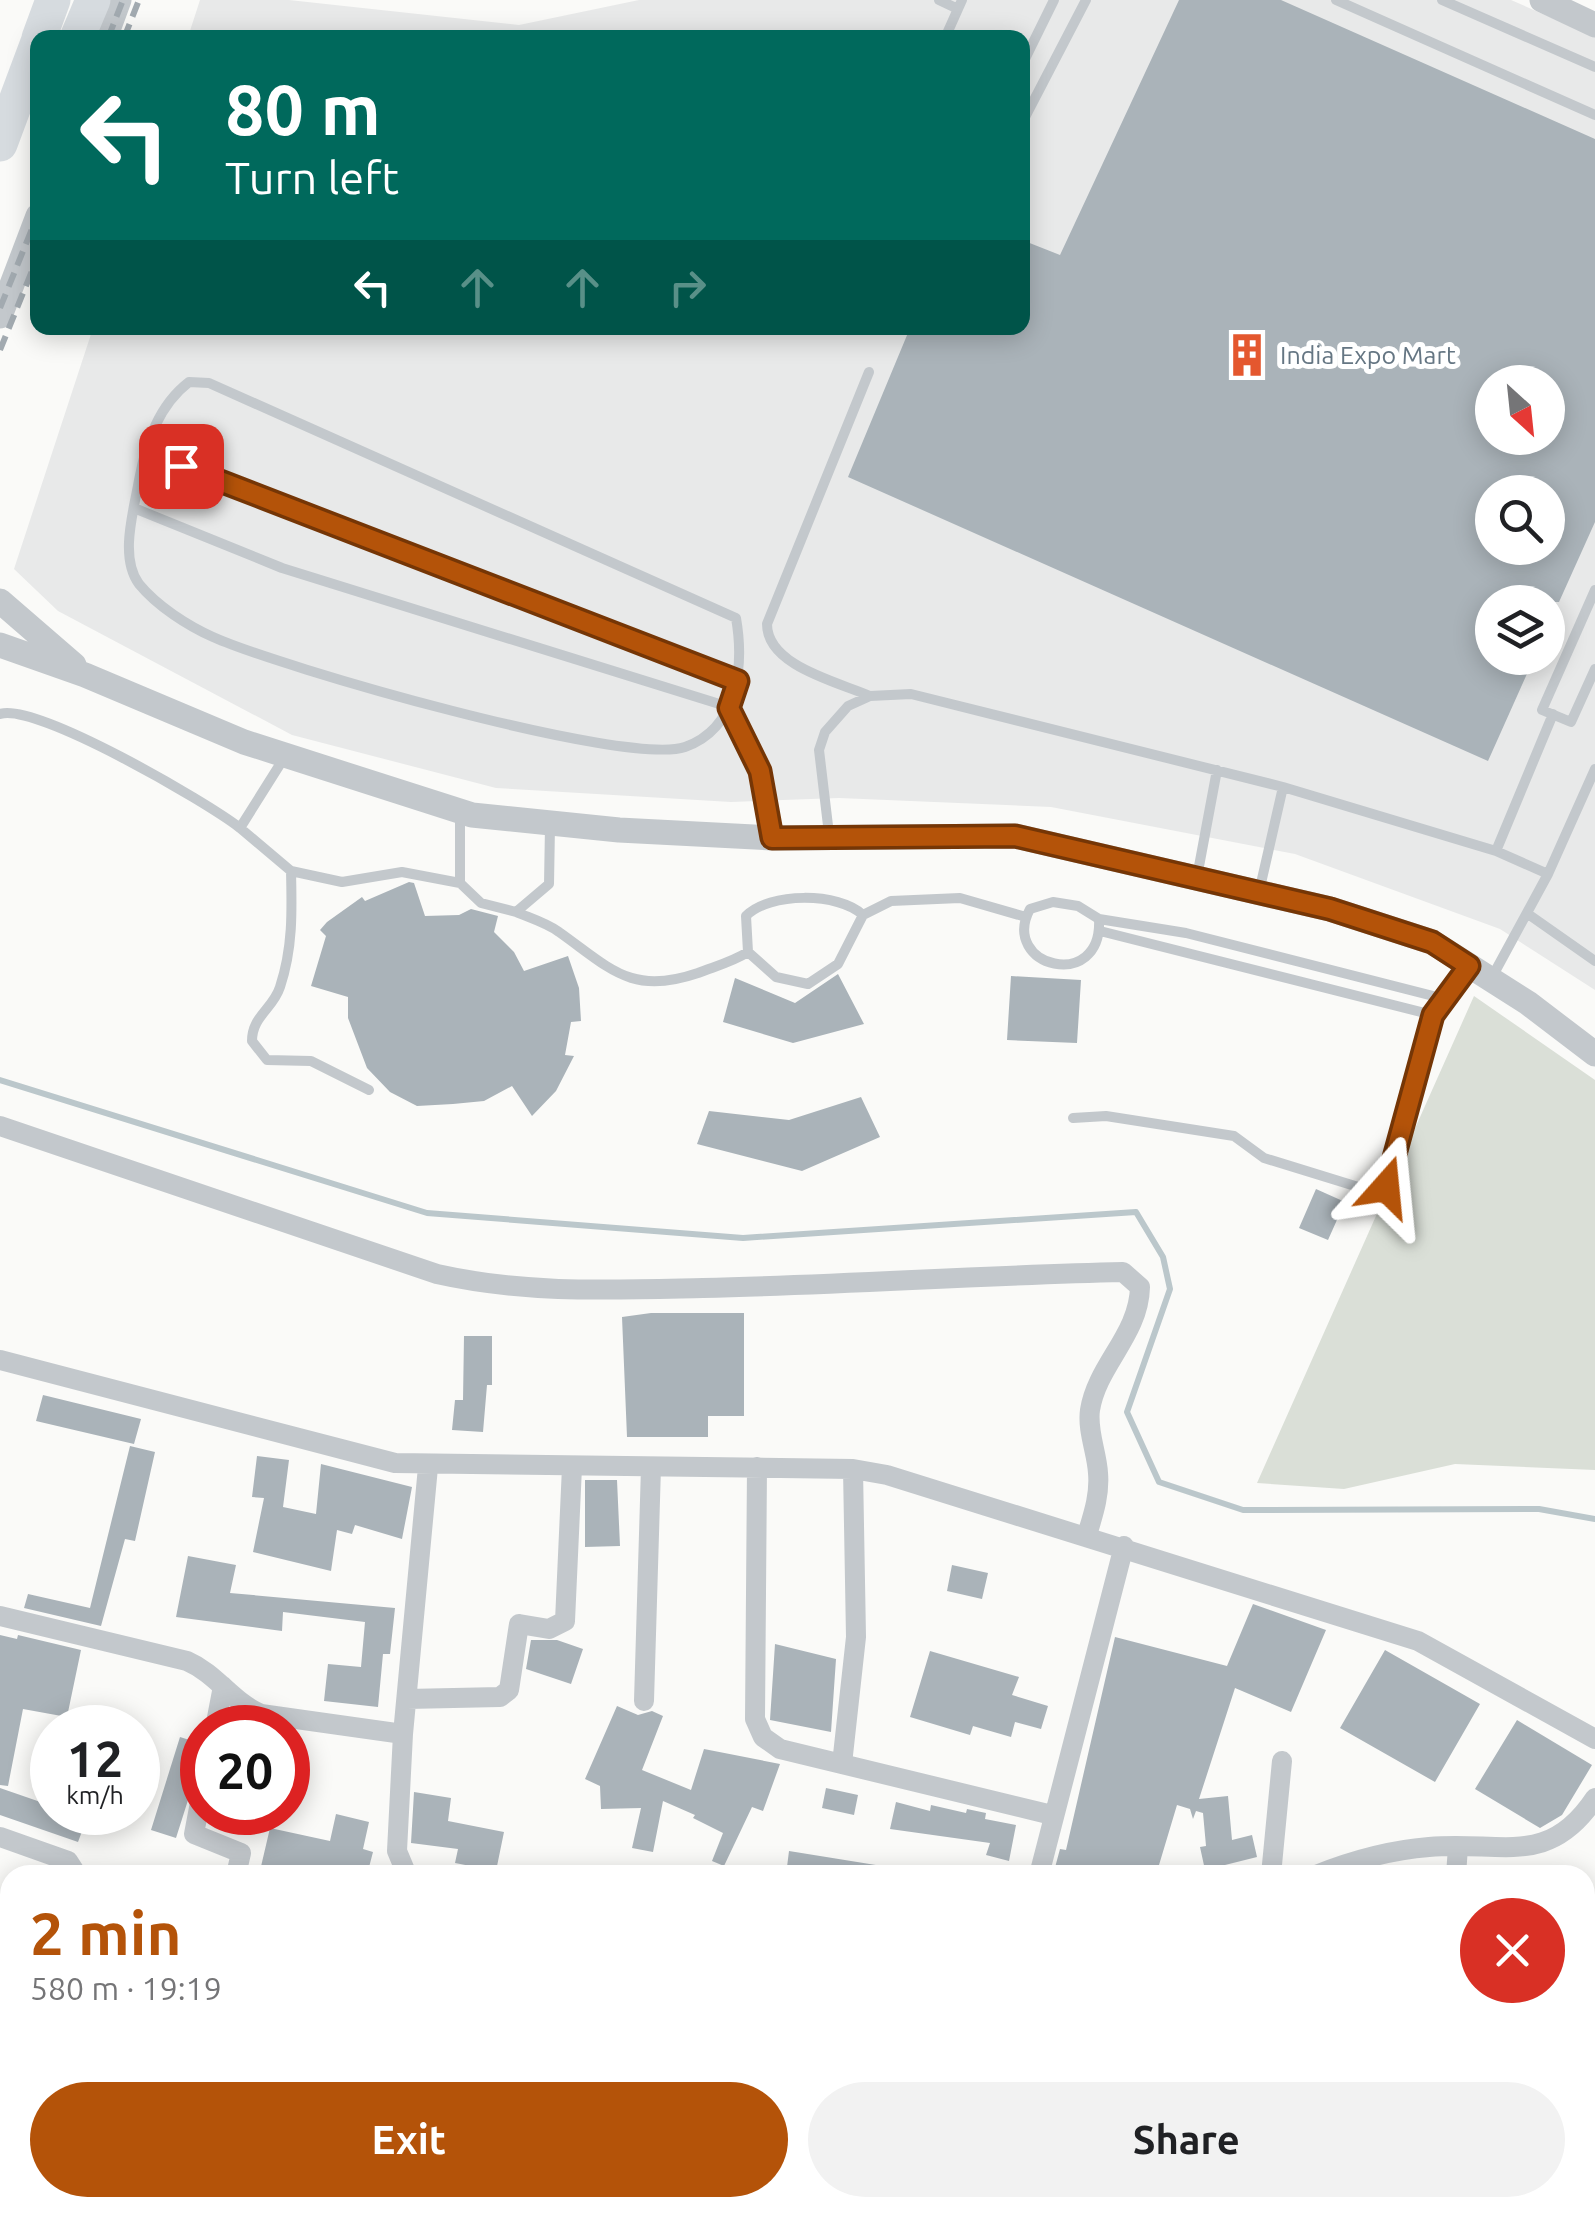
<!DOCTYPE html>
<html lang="en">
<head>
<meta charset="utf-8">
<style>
	body { margin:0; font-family:Ubuntu,sans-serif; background:#f2f2f2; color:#202124; height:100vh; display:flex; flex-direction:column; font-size:38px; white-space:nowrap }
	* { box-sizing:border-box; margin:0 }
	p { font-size:32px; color:#757577 }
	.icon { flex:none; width:55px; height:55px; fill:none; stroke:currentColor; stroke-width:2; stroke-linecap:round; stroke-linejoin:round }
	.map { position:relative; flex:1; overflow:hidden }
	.details { position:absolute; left:0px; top:1865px; width:1595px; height:352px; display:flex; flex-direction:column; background:#fff; border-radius:30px 30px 0 0; box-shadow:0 5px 25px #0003 }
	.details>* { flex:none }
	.top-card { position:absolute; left:30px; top:30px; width:1000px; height:305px; border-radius:20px; box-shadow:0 5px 25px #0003; background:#00695c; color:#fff; overflow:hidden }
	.needle { width:65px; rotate:153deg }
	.buttons { position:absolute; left:1475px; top:365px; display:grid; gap:20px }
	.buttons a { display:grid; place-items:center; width:90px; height:90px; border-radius:50%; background:#fff; box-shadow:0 5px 25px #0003; font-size:50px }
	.speed { position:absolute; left:30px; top:1705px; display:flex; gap:20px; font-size:50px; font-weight:700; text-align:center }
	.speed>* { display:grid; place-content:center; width:130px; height:130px; border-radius:50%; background:#fff; box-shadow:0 5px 25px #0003; line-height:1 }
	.speed small { font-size:25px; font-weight:400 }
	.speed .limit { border:15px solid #d22; background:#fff; color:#111 }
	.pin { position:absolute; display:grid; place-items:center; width:85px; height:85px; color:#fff; margin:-42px; border-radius:20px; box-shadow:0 5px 15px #0006 }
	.me { position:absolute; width:110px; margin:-55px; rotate:18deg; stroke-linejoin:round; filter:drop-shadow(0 0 8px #0008) }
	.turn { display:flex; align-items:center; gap:35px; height:210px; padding:0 30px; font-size:45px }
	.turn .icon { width:130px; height:130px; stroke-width:2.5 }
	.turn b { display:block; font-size:70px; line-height:85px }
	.lanes { display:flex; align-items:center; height:95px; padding:0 30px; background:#0003; justify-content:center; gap:50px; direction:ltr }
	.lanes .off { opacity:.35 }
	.round { display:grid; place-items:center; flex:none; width:105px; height:105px; border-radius:52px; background:#f2f2f2 }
	.head { display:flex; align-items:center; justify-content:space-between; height:170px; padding:0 30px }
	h1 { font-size:60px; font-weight:700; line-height:75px; color:#b45309 }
	.cta { display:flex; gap:20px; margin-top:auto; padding:20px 30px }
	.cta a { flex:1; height:115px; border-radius:60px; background:#b45309; color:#fff; font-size:40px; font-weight:700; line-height:115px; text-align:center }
	.cta a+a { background:#f2f2f2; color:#202124 }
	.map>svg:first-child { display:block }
	.built { fill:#e8e9e9; fill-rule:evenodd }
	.green { fill:#dadfd7 }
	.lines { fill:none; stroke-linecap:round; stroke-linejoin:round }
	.stream { stroke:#bbc7cb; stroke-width:6 }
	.building { fill:#aab3b9; fill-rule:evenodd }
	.service { stroke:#c3c8cc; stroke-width:10 }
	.minor { stroke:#c3c8cc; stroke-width:20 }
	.tertiary { stroke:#c3c8cc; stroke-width:25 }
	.trunk { stroke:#d6dbdf; stroke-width:35 }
	.rail { stroke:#a2aab0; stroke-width:6; stroke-dasharray:15 8; stroke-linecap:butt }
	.route-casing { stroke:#753606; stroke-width:25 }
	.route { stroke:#b45309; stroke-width:18 }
	.labels { text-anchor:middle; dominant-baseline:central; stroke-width:10; stroke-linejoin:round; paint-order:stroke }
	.poi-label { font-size:25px; fill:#657683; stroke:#fff; text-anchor:start }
</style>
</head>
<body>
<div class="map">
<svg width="1595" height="2216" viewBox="0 0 1595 2216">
	<rect width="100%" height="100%" fill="#fafaf8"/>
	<path class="built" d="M200 0H289L519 25 639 0H1511L1595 37V990L1500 929 1295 854 1051 807 839 798 731 802 496 788 292 735 58 611 14 569 93 328H1022V38L188 37ZM1492 382H1548V438H1492ZM1492 492H1548V548H1492ZM1492 602H1548V658H1492Z"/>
	<path class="green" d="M1474 996 1595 1080V1470L1455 1464 1344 1489 1257 1483Z"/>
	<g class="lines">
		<path class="stream" d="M0 1080 427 1213 743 1238 1136 1212 1163 1257 1170 1289 1127 1412 1159 1482 1243 1510 1539 1509 1595 1519"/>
	</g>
	<path class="building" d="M1179 0H1281L1595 139V522L1559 602H1492V658H1534L1488 761 848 477 910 328H1022V240L1060 255ZM1492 382H1548V438H1492ZM1492 492H1548V548H1492Z
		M409 882 414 883 425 916 459 915 471 909 498 916 494 932 514 952 524 971 568 956 579 988 581 1021 571 1022 565 1055 574 1056 556 1091 532 1116 512 1086 484 1101 453 1104 417 1106 390 1092 367 1068 348 1018V997L311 986 326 936 320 930 327 922 362 897 365 901Z
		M838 974 864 1024 793 1043 723 1022 735 978 795 1003Z
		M1011 976 1081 980 1077 1043 1007 1040Z
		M861 1097 880 1137 802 1171 697 1144 709 1111 789 1120Z
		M1316 1189 1345 1202 1328 1240 1299 1228Z
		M651 1313H744V1416H708V1437H627L622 1317Z
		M464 1336H492V1385H487L483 1432 452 1430 455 1400H463Z
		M43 1395 141 1419 134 1444 36 1421Z
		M130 1446 155 1452 135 1541 125 1539 101 1626 24 1608 28 1594 90 1608Z
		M257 1456 289 1460 283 1507 316 1514 321 1464 412 1487 402 1539 355 1525 352 1534 337 1530 331 1571 253 1552 264 1498 252 1497Z
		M585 1480H617L620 1546 585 1547Z
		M188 1556 236 1565 230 1593 395 1608 390 1654H383L378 1707 324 1701 328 1664 361 1667 365 1622 283 1612 282 1631 176 1617Z
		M952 1565 988 1573 982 1599 947 1591Z
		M1253 1604 1326 1630 1291 1712 1235 1688 1199 1799 1228 1796 1232 1840 1252 1835 1257 1857 1205 1870 1200 1847 1206 1846 1203 1813 1196 1811 1193 1819 1190 1809 1177 1805 1156 1875H1053L1060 1849 1066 1850 1115 1637 1227 1666Z
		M0 1635 17 1639 18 1635 81 1650 67 1717 23 1709 8 1786 0 1785Z
		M531 1640H557L583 1649 571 1684 526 1669Z
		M775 1644 836 1659 831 1732 770 1720Z
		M1385 1650 1480 1704 1435 1782 1340 1728Z
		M930 1651 1019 1677 1012 1695 1048 1706 1041 1729 1015 1722 1011 1737 973 1726 970 1735 910 1717Z
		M617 1706 638 1715 652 1711 663 1716 642 1770 691 1790 704 1749 780 1764 763 1811 752 1807 724 1866 712 1861 723 1833 693 1818 695 1815 663 1801 653 1852 632 1848 641 1808 601 1809 600 1786 585 1779Z
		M1517 1720 1592 1765 1562 1815 1540 1828 1475 1789Z
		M180 1737 202 1744V1756L176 1838 151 1830Z
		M0 1788 52 1806V1812L87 1818 78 1842 0 1815Z
		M826 1788 858 1795 854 1815 822 1808Z
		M414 1792 451 1798 448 1821 504 1832 496 1871 455 1863 458 1849 411 1843Z
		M896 1802 930 1811 931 1805 966 1813 967 1809 986 1813 985 1819 1016 1825 1009 1861 986 1855 990 1843 890 1829Z
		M336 1814 369 1822 363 1849 373 1852 367 1875 330 1868 329 1875H259L270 1828 330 1841Z
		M789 1851 882 1866V1875H786Z"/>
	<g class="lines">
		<path class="service" d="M939 0 958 9
			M1336 0 1595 115
			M1442 0 1595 67
			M945 38 962 0
			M1022 65 1054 0
			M1022 123 1086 0
			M869 372 767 624C767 666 838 682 870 696
			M189 382 209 383 736 618C744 664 739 728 685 747 626 767 280 667 213 637 188 626 157 606 139 584 119 557 134 510 139 480 146 442 159 405 189 382Z
			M144 452 738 681
			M134 508 282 568 729 707 760 771 772 835
			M1595 590 1542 710 1571 722 1595 669
			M0 714C35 702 207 802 240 828
			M284 758 240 828 291 871C292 911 293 948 280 987 273 1009 252 1016 252 1041L267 1060 311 1061 369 1090
			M460 813V883L481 903 516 912 549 884 550 826
			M829 834 819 750 825 732 848 706 870 696 911 694 1283 787 1496 851 1553 714
			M1496 851 1548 874
			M291 871 342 882 402 872 460 883
			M1197 877 1217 770
			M1259 892 1283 787
			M1053 902 1078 906 1099 919C1103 993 999 967 1030 909Z
			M516 912C530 918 547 923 559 932 610 968 631 996 698 973 716 966 732 962 748 952L776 977 808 984 838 964 863 915 891 901 960 898 1026 917
			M1528 914 1595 961
			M1099 919 1186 933 1445 999
			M1100 931 1433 1015 1469 966
			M748 952 746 916C769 892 839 892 863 915
			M1491 979 1548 874 1595 769
			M1073 1118 1106 1116 1234 1136 1264 1158 1368 1190H1382L1390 1183 1433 1015
			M1195 2213V2216"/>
		<path class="minor" d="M0 1126 437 1274C525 1294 612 1290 703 1288 843 1285 982 1275 1123 1272L1140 1287C1139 1335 1097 1365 1090 1410 1087 1431 1097 1453 1098 1473 1100 1495 1093 1515 1087 1535
			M0 1360 395 1463 853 1469 887 1475 1418 1641 1595 1739
			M757 1467 755 1719 763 1737 780 1749 1052 1815
			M0 1616 187 1661C217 1674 231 1701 261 1714L403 1734 428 1467
			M407 1699 500 1697 509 1690 519 1624 549 1629 565 1621 572 1467
			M644 1701 651 1467
			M215 1728 223 1686
			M403 1734 397 1851 407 1875
			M842 1764 856 1637 853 1469
			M202 1792 194 1834 241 1853 236 1875
			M0 1837 68 1861 77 1875
			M1039 1875 1124 1546
			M1271 1875 1282 1761
			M1316 1875C1351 1861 1391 1850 1429 1847 1500 1840 1548 1869 1595 1798
			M1456 1875 1458 1847
			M1585 2114 1595 2116
			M0 2123 10 2096
			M1585 2188 1595 2171
			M0 2189H10
			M801 2216V2208
			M1569 2216 1574 2208"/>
		<path class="tertiary" d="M1542 0 1595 25
			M105 38 119 0
			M0 316 38 216
			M0 601 74 665
			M0 645 85 675 244 742 472 815 619 830 772 838 1015 836 1330 909 1432 942 1528 1003 1595 1054"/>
		<path class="trunk" d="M39 38 53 0
			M77 38 93 0
			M0 144 38 42"/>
		<path class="rail" d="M108 38 123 0
			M124 38 139 0
			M0 308 38 214
			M0 350 38 256"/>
	</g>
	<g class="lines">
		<g class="route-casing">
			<path id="route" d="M181 466 738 681 729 708 760 771 772 838 1015 836 1330 909 1432 942 1469 966 1433 1015 1386 1187"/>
		</g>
		<use href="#route" class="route"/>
	</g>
	<defs>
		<g id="building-bare" transform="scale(3.45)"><path d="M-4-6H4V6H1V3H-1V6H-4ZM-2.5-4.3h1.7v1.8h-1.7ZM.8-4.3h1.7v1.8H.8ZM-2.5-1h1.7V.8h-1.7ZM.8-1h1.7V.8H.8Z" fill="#e4572e" stroke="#fff" stroke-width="2.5" paint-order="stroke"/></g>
	</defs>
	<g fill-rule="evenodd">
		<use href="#building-bare" x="1247" y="355"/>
	</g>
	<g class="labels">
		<g class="poi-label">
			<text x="1280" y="355">India Expo Mart</text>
		</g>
	</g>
</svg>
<div class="buttons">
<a><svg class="needle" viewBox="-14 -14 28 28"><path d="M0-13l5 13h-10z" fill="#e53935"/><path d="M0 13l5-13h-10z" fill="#757577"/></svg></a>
<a><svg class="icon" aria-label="search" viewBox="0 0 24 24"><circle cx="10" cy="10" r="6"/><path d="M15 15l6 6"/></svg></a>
<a><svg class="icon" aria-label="layers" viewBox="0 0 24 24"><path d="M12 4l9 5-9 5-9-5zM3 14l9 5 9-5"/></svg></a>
</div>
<div class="speed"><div>12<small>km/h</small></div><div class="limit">20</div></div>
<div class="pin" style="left:181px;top:466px;background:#d93025"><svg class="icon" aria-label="arrive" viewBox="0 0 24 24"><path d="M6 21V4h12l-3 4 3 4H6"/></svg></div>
<svg class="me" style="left:1386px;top:1187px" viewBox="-20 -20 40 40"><path d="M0-17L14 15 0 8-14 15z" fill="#b45309" stroke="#fff" stroke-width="4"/></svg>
<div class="top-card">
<div class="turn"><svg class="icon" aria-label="left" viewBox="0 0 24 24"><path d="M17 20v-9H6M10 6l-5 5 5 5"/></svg><div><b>80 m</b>Turn left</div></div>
<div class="lanes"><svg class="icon" aria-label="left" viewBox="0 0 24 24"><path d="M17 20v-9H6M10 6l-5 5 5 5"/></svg><svg class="icon off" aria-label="ahead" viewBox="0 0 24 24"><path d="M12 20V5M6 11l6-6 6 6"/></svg><svg class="icon off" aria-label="ahead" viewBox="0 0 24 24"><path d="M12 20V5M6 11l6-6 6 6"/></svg><svg class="icon off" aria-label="right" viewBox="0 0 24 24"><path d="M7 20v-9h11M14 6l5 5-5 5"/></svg></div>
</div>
<section class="details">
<div class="head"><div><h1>2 min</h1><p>580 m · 19:19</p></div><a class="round" style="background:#d93025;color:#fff"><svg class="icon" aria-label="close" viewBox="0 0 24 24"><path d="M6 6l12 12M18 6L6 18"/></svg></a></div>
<div class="cta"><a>Exit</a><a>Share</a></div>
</section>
</div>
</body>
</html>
